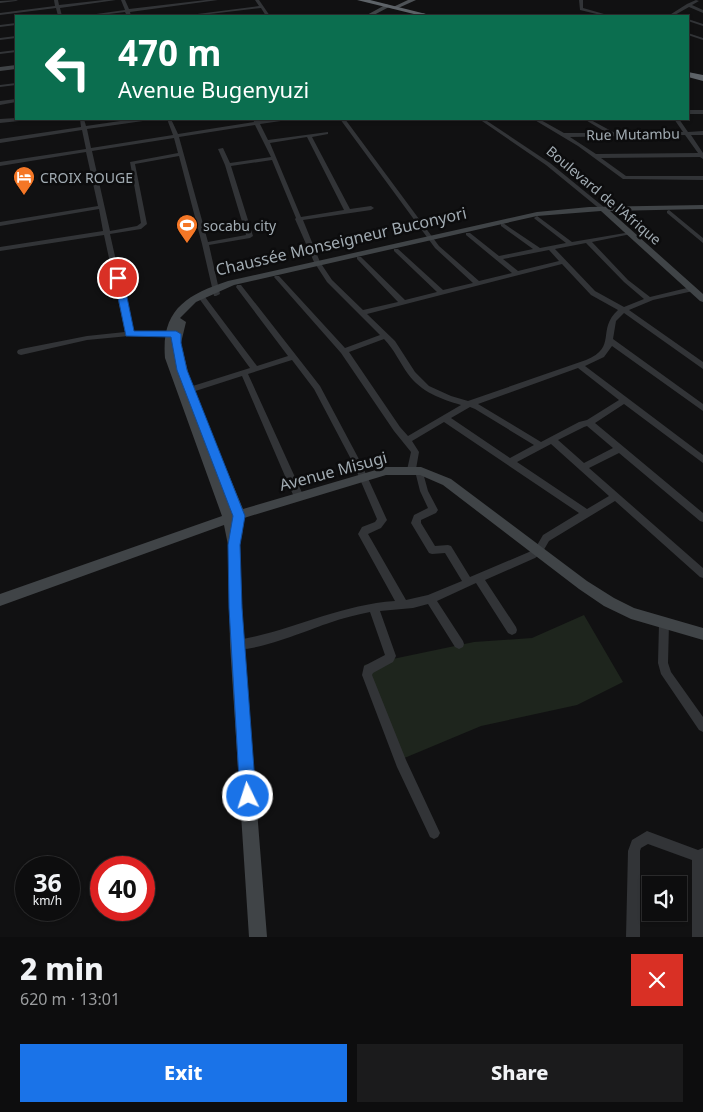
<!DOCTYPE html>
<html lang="en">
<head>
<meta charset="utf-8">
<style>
	body { margin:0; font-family:"Noto Sans",sans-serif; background:#1b1b1c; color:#f1f3f6; height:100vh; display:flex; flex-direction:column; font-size:19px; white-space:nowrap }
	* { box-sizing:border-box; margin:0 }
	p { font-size:16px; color:#9a9c9e }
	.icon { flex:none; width:28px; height:28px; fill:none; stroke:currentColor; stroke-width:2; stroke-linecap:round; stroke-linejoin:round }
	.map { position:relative; height:937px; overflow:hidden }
	.panel { display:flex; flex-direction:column; background:#0d0d0e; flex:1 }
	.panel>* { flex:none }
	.top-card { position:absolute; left:15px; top:15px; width:674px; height:105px; border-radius:0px; box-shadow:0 1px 4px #0004,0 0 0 1px #2d2d2e; background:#0b6e4f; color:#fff; overflow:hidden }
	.buttons { position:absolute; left:642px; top:876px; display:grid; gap:10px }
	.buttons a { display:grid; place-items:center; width:45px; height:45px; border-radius:0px; background:#0d0d0e; box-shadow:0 1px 4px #0004,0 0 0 1px #2d2d2e; font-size:25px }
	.speed { position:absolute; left:15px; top:856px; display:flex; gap:10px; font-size:25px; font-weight:700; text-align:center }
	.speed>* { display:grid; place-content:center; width:65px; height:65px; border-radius:50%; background:#0d0d0e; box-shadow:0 1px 4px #0004,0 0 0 1px #2d2d2e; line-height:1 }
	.speed small { font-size:12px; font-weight:400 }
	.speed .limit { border:8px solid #d22; background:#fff; color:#111 }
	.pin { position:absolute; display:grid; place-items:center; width:42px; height:42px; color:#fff; margin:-21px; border:2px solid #fff; border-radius:50%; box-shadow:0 1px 5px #0007 }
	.me { position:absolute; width:55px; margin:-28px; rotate:356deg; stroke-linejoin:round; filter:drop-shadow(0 0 4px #0008) }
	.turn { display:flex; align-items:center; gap:18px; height:105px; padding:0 20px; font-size:22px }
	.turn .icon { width:65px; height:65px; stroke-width:2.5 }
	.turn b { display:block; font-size:35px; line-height:42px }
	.round { display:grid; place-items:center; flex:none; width:52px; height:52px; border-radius:0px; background:#1b1b1c }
	.head { display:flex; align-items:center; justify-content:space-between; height:85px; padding:0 20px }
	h1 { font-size:30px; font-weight:800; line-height:38px }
	.cta { display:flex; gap:10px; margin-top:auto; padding:10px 20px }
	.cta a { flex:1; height:58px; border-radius:0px; background:#1a73e8; color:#fff; font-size:20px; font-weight:800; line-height:58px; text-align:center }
	.cta a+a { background:#1b1b1c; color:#f1f3f6 }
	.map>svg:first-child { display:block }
	.green { fill:#1e251d }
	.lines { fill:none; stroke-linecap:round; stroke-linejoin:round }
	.street { fill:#323437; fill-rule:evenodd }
	.secondary { fill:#404447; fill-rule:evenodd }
	.primary { fill:#4e5256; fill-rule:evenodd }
	.highway { fill:#5e6368; fill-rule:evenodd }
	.route { fill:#1a73e8; stroke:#114b97 }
	.labels { text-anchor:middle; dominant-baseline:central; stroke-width:5; stroke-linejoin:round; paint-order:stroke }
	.far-street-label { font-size:14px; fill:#a2acb3; stroke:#0c0c0d }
	.far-poi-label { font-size:14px; fill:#a2acb3; stroke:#0c0c0d; text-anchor:start }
	.street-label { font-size:16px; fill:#a2acb3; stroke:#0c0c0d }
</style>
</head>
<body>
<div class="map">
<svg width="703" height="937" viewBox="0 0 703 937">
	<rect width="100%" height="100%" fill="#111112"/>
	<path class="green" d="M584 615 623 682 577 705 481 726 402 759 364 665 474 642 532 638Z"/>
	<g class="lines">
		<path class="street" d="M18 0 16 1 0 3V1Z
			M54 0H58L59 5 104 0H116L60 8 62 16H58L56 8 0 15V13L55 6Z
			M121 0H125L129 9 206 0H218L130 12 131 16H127L125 12 93 16H82L125 10Z
			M255 0H259L270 16H266L261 8 193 16H182L259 6Z
			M579 0H583V8L611 16H605L580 10Z
			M696 0 699 1 692 5 703 10V13L689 7 673 16H668L687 4Z
			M688 19 703 24V26L688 21Z
			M16 23V25L0 27V25Z
			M688 33 703 38V40L688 35Z
			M16 36V38L0 40V38Z
			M16 50V52L0 54V52Z
			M16 83V85L0 87V85Z
			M16 99V102L0 105V101Z
			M688 110H703V114H688Z
			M16 118 22 119 19 121 0 123V119Z
			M80 119H84L86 126 134 119H146L143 121 87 129 91 148 173 135 167 119H171L178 134 254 122 253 119H257L259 121 283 119 281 121 260 124 268 140 328 132V134L312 137 350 209 371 206 374 208 371 210 303 220 320 262 332 280 363 310 398 302 357 259V257H361L405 300 437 292 394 251V249H398L443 290 473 283 435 248 340 119H345L439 246 479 281 512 273 466 235V233H470L499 256 533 249 501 226V224L503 223 540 248 566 243 535 219 534 218 537 216 572 242 631 232V234L592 242 628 280 650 297 691 287 694 289 693 291 653 300 629 310 703 362V369L624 313 616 321 613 339 703 404V411L612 346 604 357 585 366 703 455V463L624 404 595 423 703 513V522L700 521 619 453 589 468 703 568V578L700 577 615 501 549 541 542 553 535 558 485 580 516 627 517 630 516 633 512 635 508 633 476 583 437 601 463 641 464 644 463 647 459 649 455 647 428 604 413 608 380 611 396 656 393 662 373 673 372 675 406 760 440 833 438 837 434 839 430 837 397 767 362 675 364 666 385 655 370 612C356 615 343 618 329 623 310 629 250 655 233 648L232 645 233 642 237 640C292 631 338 605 395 601L358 534 362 527 375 522 377 519 353 463 314 389 292 360 248 374 304 497 302 500H296L294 497 242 376 183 395 179 392 180 390 250 368 198 297V293H202L257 366 288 356 236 287 237 285H241L320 386 361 463 387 520 381 528 368 534 406 600 428 595 462 581 445 553 432 554 429 553 411 523 414 515 428 508 420 491 415 471 411 473 408 472 407 470 411 452 394 431 341 353 274 277 275 276H279L345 348 380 335 327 282 314 262 295 219 296 218 272 160 231 166 253 236 250 238 209 245 220 294 216 296H214L202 244 179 156 135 164 147 224 141 229 110 234 132 332H176L180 334 179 336H129L87 340 21 355 18 354 17 352 18 350 21 349 87 336 125 332 104 235 0 251V247L103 231 99 209 0 226V222L98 206 86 152 0 166V162L86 149 82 130 0 143V139L81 127ZM255 125 271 157 230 163 223 148 218 149 225 165 246 235 208 242 179 137ZM307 137 344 210 301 217 270 143ZM174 138 178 153 130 162 141 223 137 226 110 231 92 151ZM586 243 624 282 644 299 624 307 595 291 555 249ZM549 250 559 261 518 271 503 259ZM562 264 591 295 618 310C596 330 618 347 586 360L468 401 451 396 429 386 415 372 395 341 367 314ZM384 339C394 349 400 363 408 374 421 392 441 399 461 405L408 436 400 427 349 352ZM578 368 619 400 587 420 579 422 541 442 478 404ZM470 407 475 409 534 445 510 458 451 418ZM444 422 579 513 543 535 536 547 529 552 470 577 451 546 448 545 435 546 421 523V520L436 513 438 510 428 491 422 469 419 468 416 469 419 452 412 441ZM587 426 613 448 584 463 558 440 584 427ZM551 444 609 496 587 509 517 462Z
			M479 119H484L550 163 605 208V210H601L546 165Z
			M533 119H539L564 133H607L584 119H589L615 133 683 132 674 119H679L688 132 703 131V135H691L703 153V159L700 157 601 158 626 176H703V180L623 179 578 146ZM685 135 698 153 596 154 570 137Z
			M669 210 703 238V243L667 213V211Z
			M664 619 668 621 669 624 668 663 671 672 703 717V732L699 730 661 674 658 663 659 624 660 621Z
			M647 831 698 850 703 848V937H692V860L648 844 641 848 640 851V937H626L628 851 632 840Z"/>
		<path class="secondary" d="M387 4 389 7 372 16H365Z
			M424 13 426 16H409Z
			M16 65V69L0 71V67Z
			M703 205V209L610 211 703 294V302L700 301 601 211 537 216 234 285 196 302 180 318 186 322 181 343 188 372 187 374 181 375 193 405H200L201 408 243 509 386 467H421L451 479 587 581 614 598 634 608 703 628V640L631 619 604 606 579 589 443 485 420 475H386L244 518 242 536 239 540 244 645 267 937H249L230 645 228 545 224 525 0 606V594L222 516 165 358C161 310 186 295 228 281L537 212 589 207Z"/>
		<path class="primary" d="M408 0H416L396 9 391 8Z"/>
		<path class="highway" d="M357 0H370L434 16H422Z
			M688 72 703 75V81L688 77Z"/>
	</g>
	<path class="route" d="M118 275 123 278 134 331H176L181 334V343L187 370 245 516 240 545 242 608 256 796 254 801 248 803 243 801 240 796 229 608 228 545 233 516 177 370 171 337 126 336 114 278Z"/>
	<defs>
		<g id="hotel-pin" transform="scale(1.125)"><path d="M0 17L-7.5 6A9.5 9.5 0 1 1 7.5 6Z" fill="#f57726" stroke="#0c0c0d"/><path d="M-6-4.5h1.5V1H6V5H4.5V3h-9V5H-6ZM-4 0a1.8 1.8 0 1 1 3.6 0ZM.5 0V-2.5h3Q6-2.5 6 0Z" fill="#fff"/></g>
		<g id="stadium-pin" transform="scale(1.125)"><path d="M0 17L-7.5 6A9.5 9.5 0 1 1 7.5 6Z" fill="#f57726" stroke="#0c0c0d"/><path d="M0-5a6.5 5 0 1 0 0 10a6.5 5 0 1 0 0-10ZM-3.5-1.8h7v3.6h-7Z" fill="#fff"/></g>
	</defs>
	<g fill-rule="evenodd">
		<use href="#hotel-pin" x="24" y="177"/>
		<use href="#stadium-pin" x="187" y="225"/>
	</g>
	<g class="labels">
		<g class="far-street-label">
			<text transform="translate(633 134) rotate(-1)">Rue Mutambu</text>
			<text transform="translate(604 195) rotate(40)">Boulevard de l'Afrique</text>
		</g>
		<g class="far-poi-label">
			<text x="40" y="177">CROIX ROUGE</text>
			<text x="203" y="225">socabu city</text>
		</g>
		<g class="street-label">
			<text transform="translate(341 241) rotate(-13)">Chaussée Monseigneur Buconyori</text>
			<text transform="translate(333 471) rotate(-15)">Avenue Misugi</text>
		</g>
	</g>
</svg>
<div class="buttons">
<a><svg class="icon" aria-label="sound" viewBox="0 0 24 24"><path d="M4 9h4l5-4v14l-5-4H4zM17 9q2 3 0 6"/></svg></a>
</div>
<div class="speed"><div>36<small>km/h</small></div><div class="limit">40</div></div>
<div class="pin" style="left:118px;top:278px;background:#d93025"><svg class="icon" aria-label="arrive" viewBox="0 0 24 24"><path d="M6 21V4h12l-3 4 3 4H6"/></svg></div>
<svg class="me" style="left:248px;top:796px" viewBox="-20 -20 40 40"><circle r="17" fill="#1a73e8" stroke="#fff" stroke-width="3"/><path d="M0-11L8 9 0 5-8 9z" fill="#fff"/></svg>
<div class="top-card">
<div class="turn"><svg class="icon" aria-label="left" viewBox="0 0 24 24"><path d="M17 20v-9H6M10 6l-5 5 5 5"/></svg><div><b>470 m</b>Avenue Bugenyuzi</div></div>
</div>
</div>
<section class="panel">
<div class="head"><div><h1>2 min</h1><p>620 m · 13:01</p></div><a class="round" style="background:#d93025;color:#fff"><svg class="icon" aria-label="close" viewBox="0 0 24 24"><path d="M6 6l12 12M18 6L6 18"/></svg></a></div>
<div class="cta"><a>Exit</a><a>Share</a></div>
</section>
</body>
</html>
